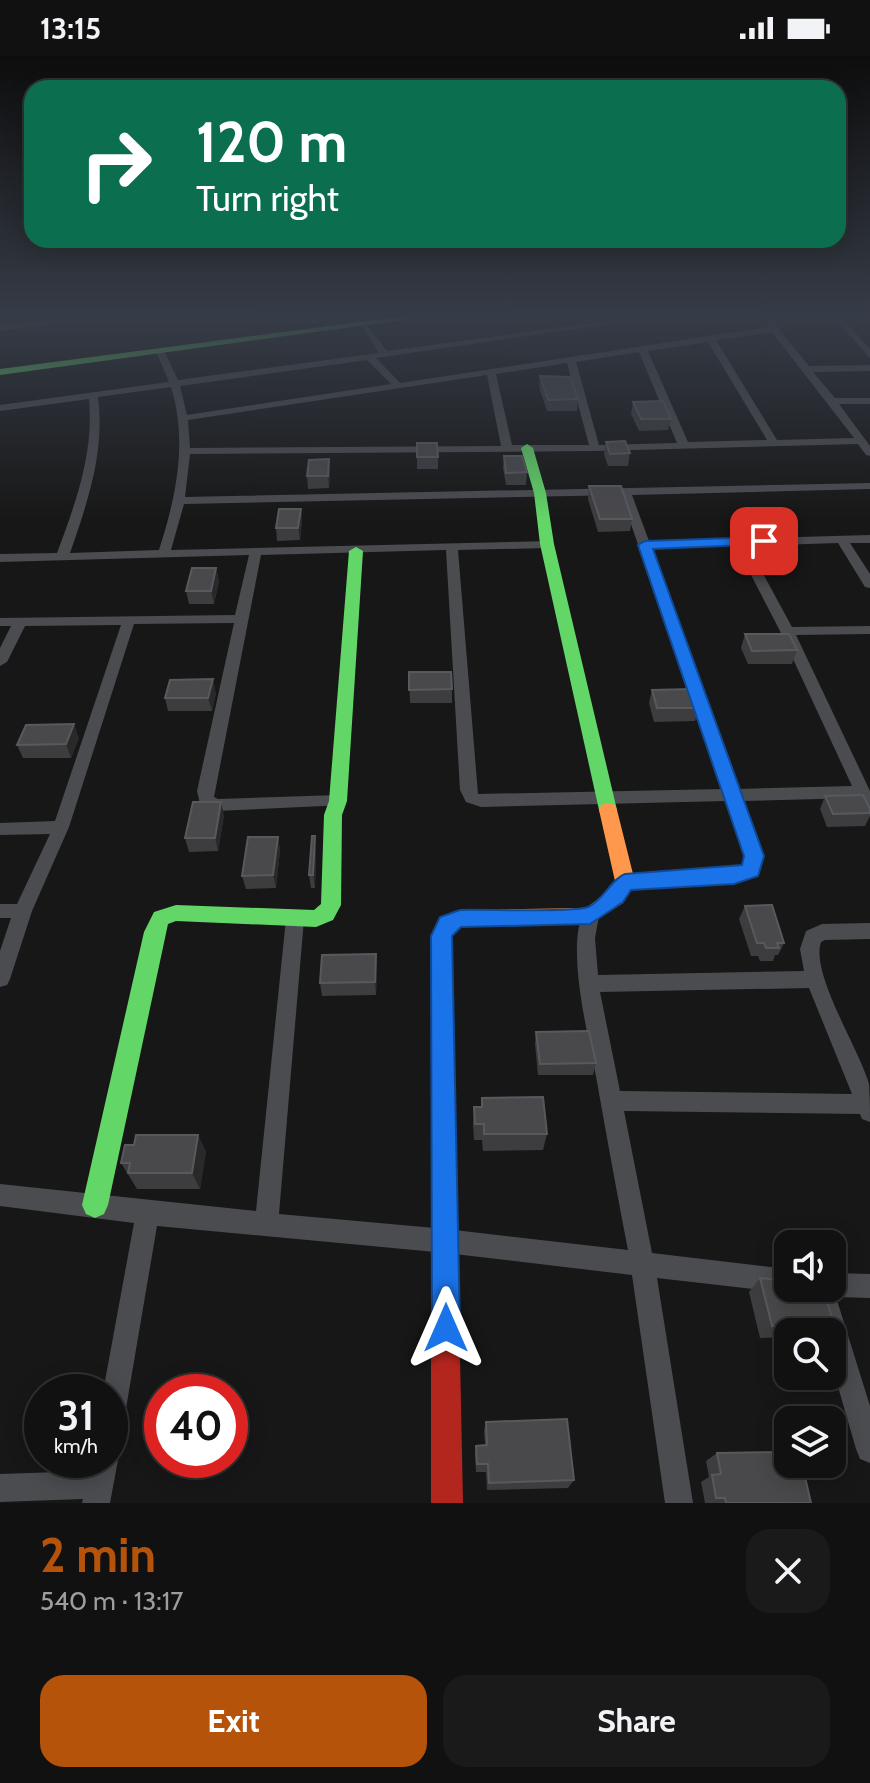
<!DOCTYPE html>
<html lang="en">
<head>
<meta charset="utf-8">
<style>
	body { margin:0; font-family:Cabin,sans-serif; background:#1a1a1a; color:#f1f3f6; height:100vh; display:flex; flex-direction:column; font-size:30px; white-space:nowrap }
	* { box-sizing:border-box; margin:0 }
	p { font-size:26px; color:#9c9d9f }
	.icon { flex:none; width:44px; height:44px; fill:none; stroke:currentColor; stroke-width:2; stroke-linecap:round; stroke-linejoin:round }
	.map { position:relative; height:1447px; overflow:hidden }
	.sheet { display:flex; flex-direction:column; background:#111; flex:1 }
	.sheet>* { flex:none }
	.hud { position:absolute; left:24px; top:24px; width:822px; height:168px; border-radius:24px; box-shadow:0 4px 20px #0003,0 0 0 2px #303131; background:#0b6e4f; color:#fff; overflow:hidden }
	.tools { position:absolute; left:774px; top:1174px; display:grid; gap:16px }
	.tools a { display:grid; place-items:center; width:72px; height:72px; border-radius:16px; background:#111; box-shadow:0 4px 20px #0003,0 0 0 2px #303131; font-size:40px }
	.speed { position:absolute; left:24px; top:1318px; display:flex; gap:16px; font-size:40px; font-weight:700; text-align:center }
	.speed>* { display:grid; place-content:center; width:104px; height:104px; border-radius:50%; background:#111; box-shadow:0 4px 20px #0003,0 0 0 2px #303131; line-height:1 }
	.speed small { font-size:20px; font-weight:400 }
	.speed .limit { border:12px solid #d22; background:#fff; color:#111 }
	.pin { position:absolute; display:grid; place-items:center; width:68px; height:68px; color:#fff; margin:-34px; border-radius:16px; box-shadow:0 4px 12px #0006 }
	.me { position:absolute; width:88px; margin:-44px; rotate:0deg; stroke-linejoin:round; filter:drop-shadow(0 0 6px #0008) }
	.turn { display:flex; align-items:center; gap:28px; height:168px; padding:0 40px; font-size:36px }
	.turn .icon { width:104px; height:104px; stroke-width:2.5 }
	.turn b { display:block; font-size:56px; line-height:68px }
	.round { display:grid; place-items:center; flex:none; width:84px; height:84px; border-radius:24px; background:#1a1a1a }
	.overview { display:flex; align-items:center; justify-content:space-between; height:136px; padding:0 40px }
	h1 { font-size:48px; font-weight:700; line-height:60px; color:#b45309 }
	.primary-button { display:flex; gap:16px; margin-top:auto; padding:16px 40px }
	.primary-button a { flex:1; height:92px; border-radius:24px; background:#b45309; color:#fff; font-size:32px; font-weight:700; line-height:92px; text-align:center }
	.primary-button a+a { background:#1a1a1a; color:#f1f3f6 }
	.status { display:flex; justify-content:space-between; align-items:center; height:56px; padding:0 40px; background:#111; direction:ltr }
	.status svg { height:22px; fill:currentColor }
	.map>svg:first-child { display:block }
	.lines { fill:none; stroke-linecap:round; stroke-linejoin:round }
	.street { fill:#4b4c50; fill-rule:evenodd }
	.fast { fill:#63d668; fill-rule:evenodd }
	.slow { fill:#ff974d; fill-rule:evenodd }
	.jam { fill:#b3261e; fill-rule:evenodd }
	.wall { fill:#3d3d3f }
	.shaded-wall { fill:#29292a }
	.building { fill:#49494c; stroke:#58595d; stroke-width:2 }
	.route { fill:#1a73e8; stroke:#114b97; stroke-width:2 }
</style>
</head>
<body>
<div class="status"><b>13:15</b><svg viewBox="0 0 49 12"><path d="M0 12V9h3v3zM5 12V6h3v6zM10 12V3h3v9zM15 12V0h3v12zM26 1h20v11H26zM47 4h2v5h-2z"/></svg></div>
<div class="map">
<svg width="870" height="1447" viewBox="0 0 870 1447">
	<rect width="100%" height="100%" fill="#171717"/>
	<g class="lines">
		<path class="street" d="M71 262H97L0 275V269Z
			M309 262H317L319 266 312 268Z
			M629 262H650L376 302 400 327 769 271 765 262H773L778 272 809 310 870 309V315L813 316 835 342H870V348H839L870 390V400L866 399 858 388 595 395 190 398 185 441 870 427V433L632 439 649 485 870 479V487H850L870 518V532L865 531 838 487 748 490 792 571 870 570V578L796 579 870 735V758L864 756 857 742 743 745 763 800 757 819 734 827 625 833 619 831 616 826 619 821 625 819 734 813 743 810 745 800 726 745 481 751 466 746 460 734 446 494 261 499 214 741 218 743 338 739 344 741 346 745 344 749 216 755 200 748 197 735 234 567 134 568 69 771 32 855 10 923 7 929 0 931V895L11 862H0V848H17L50 778 0 779V767L55 765 121 569 25 570 7 606 0 610V592L11 570H0V562L235 559 249 499 0 506V498L57 497C76 446 94 397 89 343L0 355V349L169 326 156 295 160 292 164 295 178 324 379 297 360 268 364 265 387 295ZM772 276 854 382 777 384 716 284ZM708 286 767 384 688 386 648 295ZM639 296 677 387 599 389 576 306ZM367 304 391 328 187 359 180 330ZM567 307 589 389H512L496 318ZM487 319 501 390 190 392 188 364ZM171 331C188 386 176 441 159 494L70 497C88 445 105 396 98 341ZM621 439 722 733 478 738 458 494 547 492 551 491V485L171 494 184 448ZM736 490 780 575 852 730 738 733 652 492Z
			M834 262H842L870 293V302Z
			M590 852 596 855 599 860 595 882 598 919 804 915 800 893 806 875 822 868 870 867V883L825 884 821 886C810 918 860 994 869 1028 870 1040 870 1055 870 1066L862 1063 860 1058 624 1055 652 1197 788 1213V1232H797L788 1237 657 1222 693 1447H665L632 1219 446 1197 157 1170 123 1370 119 1379 110 1383V1336H103L134 1167 0 1150V1128L256 1155 286 863 289 858 295 855 301 858 304 863 279 1158 446 1173 628 1194C618 1142 608 1088 599 1037 592 992 564 895 584 855ZM809 932 852 1038 620 1035 600 936Z
			M832 1217 870 1218V1242L836 1241 870 1350V1407L860 1403 856 1393 832 1310V1276H822L809 1232H832Z
			M110 1393 114 1394 118 1404 110 1447H82L83 1443 0 1446V1418L88 1415 90 1404H110Z"/>
		<path class="fast" d="M391 262H417L0 319V313Z
			M527 388 533 392 546 437 554 488 617 754 615 759H601L599 754 540 488 534 437 521 392Z
			M356 491 363 495 347 745 342 759 341 849 333 864 316 871 176 865 168 868 108 1149 104 1158 95 1162 86 1158 82 1149 144 876 154 856 176 849 314 854 321 848 324 759 329 745 349 495Z"/>
		<path class="slow" d="M608 747 615 749 617 754 635 826 623 847 590 868 462 870 455 874 451 881 455 1057 452 1065 443 1069 434 1065 431 1057V880L441 862 460 854 586 852 609 835 615 825 599 754 601 749Z"/>
		<path class="jam" d="M443 1045 452 1049 455 1057 463 1447H431V1057L434 1049Z"/>
	</g>
	<path class="wall" d="M540 320 578 343 577 355H547L539 331Z
		M633 346 671 363 668 374 639 375 631 358Z
		M606 386 630 397 628 410H608L604 398Z
		M417 387 438 401V413H417Z
		M504 400 527 416 526 429H506L503 412Z
		M330 415 329 432 308 433 307 420Z
		M589 430 632 463 630 475 598 476 588 443Z
		M301 453 302 465 300 484 277 485 276 472Z
		M216 512 219 525 214 548H189L186 535Z
		M745 578 797 594 792 608H748L741 592Z
		M409 616 452 633V647H410Z
		M652 634 699 652 695 665 654 666 649 647Z
		M216 637 212 655H168L165 642Z
		M79 682 71 702H23L17 689Z
		M825 740 870 753V760L865 770 827 771 820 753Z
		M224 759 218 795 189 796 185 782Z
		M278 781 280 794 276 832 246 833 242 820Z
		M316 793 315 832H311L309 819Z
		M745 850 784 887 778 899H775L773 905H760L758 900H751L739 863Z
		M376 898 377 911 376 939 322 940 320 927Z
		M536 976 596 1007 593 1019H538L535 988Z
		M482 1042 547 1078 543 1094 483 1095 482 1084H474L473 1068 474 1051H481Z
		M206 1095 200 1133H137L121 1107Z
		M760 1222 833 1265 843 1268 832 1278V1276H788V1281L760 1282 749 1236Z
		M486 1366 574 1424 568 1432 487 1434 486 1416H476L475 1398 476 1390 485 1389 484 1375Z
		M717 1397 811 1447H705L701 1426 709 1421 706 1405Z"/>
	<path class="shaded-wall" d="M329 403 330 415 329 432 328 420Z
		M301 453 302 465 300 484 298 472Z
		M216 512 219 525 214 548 211 535Z
		M213 623 216 637 212 655 208 642Z
		M74 668 79 682 71 702 66 688Z
		M221 746 224 759 218 795 215 782Z
		M315 780 316 793 315 832 313 819Z
		M278 781 280 794 276 832 273 819Z
		M376 898 377 911 376 939 375 926Z
		M198 1079 206 1095 200 1133 192 1117Z"/>
	<path class="building" d="M540 320 570 321 578 343 548 344Z
		M663 345 671 363H641L633 346Z
		M625 385 630 397 610 398 606 386Z
		M417 387H437L438 401H417Z
		M504 400H522L527 416 506 417Z
		M329 403 328 420H307L309 404Z
		M589 430H621L632 463H600Z
		M279 453H301L298 472H276Z
		M192 512H216L211 535H186Z
		M745 578H789L797 594 752 595Z
		M409 616H451L452 633 409 634Z
		M213 623 208 642H165L170 624Z
		M693 633 699 652H657L652 634Z
		M74 668 66 688 17 689 26 669Z
		M863 739 870 753V757L833 758 825 740Z
		M193 746H221L215 782H185Z
		M312 780H315L313 819H309Z
		M248 781H278L273 819 242 820Z
		M772 849 784 887H777L779 892H766L764 887H757L745 850Z
		M376 898 375 926 320 927 322 899Z
		M589 975 596 1007 540 1008 536 976Z
		M543 1041 547 1078H484V1068H475L474 1051H482V1042Z
		M136 1079H198L192 1117H128L130 1107H121L125 1089H134Z
		M760 1222 788 1225V1232H823L833 1265 843 1268 772 1270Z
		M567 1363 574 1424 489 1427 488 1408H477L476 1390 487 1389 486 1366Z
		M788 1396V1408H802L811 1447H726L725 1442H716L712 1419 721 1418 717 1397Z"/>
	<linearGradient id="sky" x2="0" y2="1"><stop stop-color="#0d0d0d"/><stop offset="0.56" stop-color="#363c47"/><stop offset="1" stop-color="#363c47" stop-opacity="0"/></linearGradient>
	<rect width="870" height="464" fill="url(#sky)"/>
	<path class="route" d="M764 481 771 485 769 488 653 493 764 800 758 820 734 828 631 834 623 846 590 868 461 871 452 880 460 1272 456 1283 446 1287 436 1283 432 1272 431 880 440 861 460 854C482 853 573 857 588 851 604 844 611 823 625 818L742 809 744 800 638 489 645 485Z"/>
</svg>
<div class="tools">
<a><svg class="icon" aria-label="sound" viewBox="0 0 24 24"><path d="M4 9h4l5-4v14l-5-4H4zM17 9q2 3 0 6"/></svg></a>
<a><svg class="icon" aria-label="search" viewBox="0 0 24 24"><circle cx="10" cy="10" r="6"/><path d="M15 15l6 6"/></svg></a>
<a><svg class="icon" aria-label="layers" viewBox="0 0 24 24"><path d="M12 4l9 5-9 5-9-5zM3 14l9 5 9-5"/></svg></a>
</div>
<div class="speed"><div>31<small>km/h</small></div><div class="limit">40</div></div>
<div class="pin" style="left:764px;top:485px;background:#d93025"><svg class="icon" aria-label="arrive" viewBox="0 0 24 24"><path d="M6 21V4h12l-3 4 3 4H6"/></svg></div>
<svg class="me" style="left:446px;top:1272px" viewBox="-20 -20 40 40"><path d="M0-17L14 15 0 8-14 15z" fill="#1a73e8" stroke="#fff" stroke-width="4"/></svg>
<div class="hud">
<div class="turn"><svg class="icon" aria-label="right" viewBox="0 0 24 24"><path d="M7 20v-9h11M14 6l5 5-5 5"/></svg><div><b>120 m</b>Turn right</div></div>
</div>
</div>
<section class="sheet">
<div class="overview"><div><h1>2 min</h1><p>540 m · 13:17</p></div><a class="round"><svg class="icon" aria-label="close" viewBox="0 0 24 24"><path d="M6 6l12 12M18 6L6 18"/></svg></a></div>
<div class="primary-button"><a>Exit</a><a>Share</a></div>
</section>
</body>
</html>
